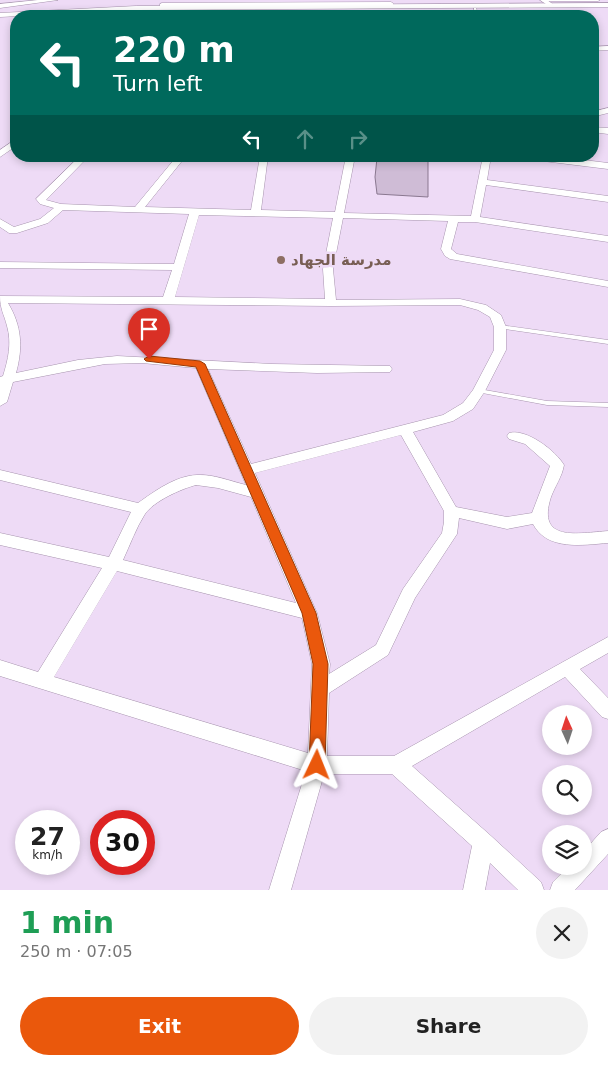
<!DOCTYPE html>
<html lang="en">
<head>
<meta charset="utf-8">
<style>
	body { margin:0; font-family:"DejaVu Sans",Cairo,sans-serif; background:#f2f2f2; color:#222; height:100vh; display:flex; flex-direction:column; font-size:19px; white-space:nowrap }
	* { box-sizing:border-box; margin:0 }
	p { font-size:16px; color:#767676 }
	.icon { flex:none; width:28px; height:28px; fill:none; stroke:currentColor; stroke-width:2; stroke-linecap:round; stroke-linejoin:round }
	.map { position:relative; height:890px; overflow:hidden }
	.side { display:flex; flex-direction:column; background:#fff; flex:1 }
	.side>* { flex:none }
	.top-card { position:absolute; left:10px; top:10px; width:589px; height:152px; border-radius:20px; box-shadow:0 2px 8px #0003; background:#00695c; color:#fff; overflow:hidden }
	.needle { width:32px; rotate:357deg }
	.fabs { position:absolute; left:542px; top:705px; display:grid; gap:10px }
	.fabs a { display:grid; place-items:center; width:50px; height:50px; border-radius:50%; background:#fff; box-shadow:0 2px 8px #0003; font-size:25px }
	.speed { position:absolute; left:15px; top:810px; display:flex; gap:10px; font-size:25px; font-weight:700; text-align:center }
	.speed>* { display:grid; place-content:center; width:65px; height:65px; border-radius:50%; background:#fff; box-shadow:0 2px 8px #0003; line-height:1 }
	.speed small { font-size:12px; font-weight:400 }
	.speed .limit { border:8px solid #d22; background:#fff; color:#111 }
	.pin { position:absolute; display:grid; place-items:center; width:42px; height:42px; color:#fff; margin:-51px -21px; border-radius:50% 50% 50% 0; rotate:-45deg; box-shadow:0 0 5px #0007 }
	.pin .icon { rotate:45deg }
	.me { position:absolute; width:55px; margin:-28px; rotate:2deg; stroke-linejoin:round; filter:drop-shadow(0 0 4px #0008) }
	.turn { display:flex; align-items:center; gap:18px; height:105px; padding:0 20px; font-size:22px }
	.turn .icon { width:65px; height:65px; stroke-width:2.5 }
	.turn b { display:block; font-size:35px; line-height:42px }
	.lanes { display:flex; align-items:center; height:48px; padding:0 20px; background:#0003; justify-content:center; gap:25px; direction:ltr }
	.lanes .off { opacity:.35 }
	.round { display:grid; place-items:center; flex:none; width:52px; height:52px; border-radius:26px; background:#f2f2f2 }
	.summary { display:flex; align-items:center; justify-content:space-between; height:85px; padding:0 20px }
	h1 { font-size:30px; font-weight:700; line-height:38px; color:#1e9e55 }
	.button { display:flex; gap:10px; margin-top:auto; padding:10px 20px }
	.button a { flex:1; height:58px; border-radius:30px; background:#ea580c; color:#fff; font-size:20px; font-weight:700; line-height:58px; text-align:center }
	.button a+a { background:#f2f2f2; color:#222 }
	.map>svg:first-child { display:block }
	.building { fill:#cfbcd6; stroke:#8a7890 }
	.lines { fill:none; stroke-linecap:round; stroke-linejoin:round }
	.service-casing { stroke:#a794ae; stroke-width:1 }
	.minor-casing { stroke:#a794ae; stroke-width:1 }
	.tertiary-casing { stroke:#a794ae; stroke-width:1 }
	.service { fill:#fff; fill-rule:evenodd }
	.minor { fill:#fff; fill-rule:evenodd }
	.tertiary { fill:#fff; fill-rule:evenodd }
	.route { fill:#ea580c; stroke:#983908 }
	.education-dot { fill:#8d6e63; stroke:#eedbf6; stroke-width:2 }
	.labels { text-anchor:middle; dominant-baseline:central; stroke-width:5; stroke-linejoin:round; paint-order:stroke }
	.far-education-label { font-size:15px; font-weight:bold; fill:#785e54; stroke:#eedbf6; text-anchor:start }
</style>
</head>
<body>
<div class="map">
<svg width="608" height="890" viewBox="0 0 608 890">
	<rect width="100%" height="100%" fill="#eedbf6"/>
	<path class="building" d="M377 158 428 161V197L377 194 375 177Z"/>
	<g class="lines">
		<g class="service-casing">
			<path id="service" d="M542 0H600L598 1H544Z
				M474 8H476L478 13 470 15H345L343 14 345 13H470L474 12Z
				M500 325 608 340V344L498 328 497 327 498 326Z
				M479 389 547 401 608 403V407L547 405 477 392 476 391 477 390Z"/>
		</g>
		<g class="minor-casing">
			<path id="minor" d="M38 0H58L0 8V4Z
				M540 0H547L554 5 549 6Z
				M162 3 391 2 394 4 391 6H160V4Z
				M608 46V50L592 51V47Z
				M608 108V113L592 117V112Z
				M592 127 608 128V134L592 132Z
				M16 139V146L0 157V150Z
				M80 156H89L46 200 61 204 135 207 177 156H186L145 207 251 210 260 156H268L261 210 335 212 346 156H355L344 213 471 216 483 156H491L487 180 608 196V202L486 185 480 217 608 236V242L475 222H458L451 249 457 254 608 281V287L450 259 445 256 441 249 448 221 343 218 333 269 336 300 460 299 486 305 501 315 506 327V350L485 391 473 409 453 421 413 432 456 507 507 517 532 513 550 466 525 444 509 439 507 436 509 433C526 428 556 451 564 465 562 477 555 486 551 497 536 543 578 533 608 531V543C583 545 547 551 533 524L507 529 459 518 457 534 415 598 388 655 329 693 327 756H394L608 637V653L580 669 608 698V719L602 717 565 677 412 766 490 835 541 882 544 890H518L490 863 485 890H463L472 846 392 774H324L291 890H269L306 771 0 676V660L38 672 102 568 0 545V533L109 557 131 512 0 480V470L138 503C155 491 175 476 197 475 213 474 230 481 246 485L196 368 142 363 105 364 13 382 7 402 0 406V377L3 376C8 360 12 343 7 326 4 314 0 309 0 296L163 297 172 270 0 268V262L174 264 189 214 63 210 48 223 17 233H9L0 227V219L14 227 40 219 54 208 40 204 36 199ZM199 215 333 218 323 269 325 299 175 297ZM8 303 331 306 460 305 478 310 490 317 494 327V350L473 390 463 403 443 415 251 464 208 369 317 373 390 372 392 369 390 366 272 364 117 356 78 360 16 373C23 348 22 326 8 303ZM401 435 444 511V522L442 533 403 589 376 645 329 674 330 664 317 613 255 473ZM196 485 218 488 251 497 296 603 123 560C130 545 136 528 145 514 154 501 181 489 196 485ZM117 571 302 618 312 664 308 753 54 677Z
				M523 156H551L608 163V169L527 159Z
				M608 829V854L575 890H550L553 882 569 866H584V851L601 832Z"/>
		</g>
		<g class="tertiary-casing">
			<path id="tertiary" d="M608 3V7L136 10 0 17V13L136 6Z"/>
		</g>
		<use href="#service" class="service"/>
		<use href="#minor" class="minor"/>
		<use href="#tertiary" class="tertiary"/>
	</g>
	<path class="route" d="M149 356 200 361 205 364 316 613 328 664 325 765 323 770 317 773 311 770 309 765 313 664 302 613 196 367 146 361 144 359Z"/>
	<circle class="education-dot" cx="281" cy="260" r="5"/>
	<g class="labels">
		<g class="far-education-label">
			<text x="291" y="260">مدرسة الجهاد</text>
		</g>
	</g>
</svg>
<div class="fabs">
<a><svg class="needle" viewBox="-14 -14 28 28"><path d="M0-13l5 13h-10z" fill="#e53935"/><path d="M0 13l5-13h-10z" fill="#767676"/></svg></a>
<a><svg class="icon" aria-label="search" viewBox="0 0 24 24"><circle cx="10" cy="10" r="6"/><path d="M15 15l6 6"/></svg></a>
<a><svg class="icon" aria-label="layers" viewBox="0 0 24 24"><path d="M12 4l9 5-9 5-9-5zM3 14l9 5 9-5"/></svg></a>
</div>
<div class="speed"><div>27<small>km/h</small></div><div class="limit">30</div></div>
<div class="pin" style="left:149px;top:359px;background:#d93025"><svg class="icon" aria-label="arrive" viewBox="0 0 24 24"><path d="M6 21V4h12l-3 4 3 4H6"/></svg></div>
<svg class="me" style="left:317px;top:765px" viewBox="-20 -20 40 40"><path d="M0-17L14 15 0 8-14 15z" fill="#ea580c" stroke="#fff" stroke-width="4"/></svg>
<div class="top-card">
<div class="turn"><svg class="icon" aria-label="left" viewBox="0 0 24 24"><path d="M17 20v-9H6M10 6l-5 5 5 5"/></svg><div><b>220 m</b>Turn left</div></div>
<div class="lanes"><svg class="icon" aria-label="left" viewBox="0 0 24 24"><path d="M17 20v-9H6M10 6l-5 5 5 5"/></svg><svg class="icon off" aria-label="ahead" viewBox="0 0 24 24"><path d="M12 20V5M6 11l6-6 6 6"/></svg><svg class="icon off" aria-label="right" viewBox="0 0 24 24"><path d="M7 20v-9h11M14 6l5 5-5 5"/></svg></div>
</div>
</div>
<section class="side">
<div class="summary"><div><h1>1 min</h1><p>250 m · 07:05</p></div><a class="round"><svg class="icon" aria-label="close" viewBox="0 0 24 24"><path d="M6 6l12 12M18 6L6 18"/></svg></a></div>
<div class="button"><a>Exit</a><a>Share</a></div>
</section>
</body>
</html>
